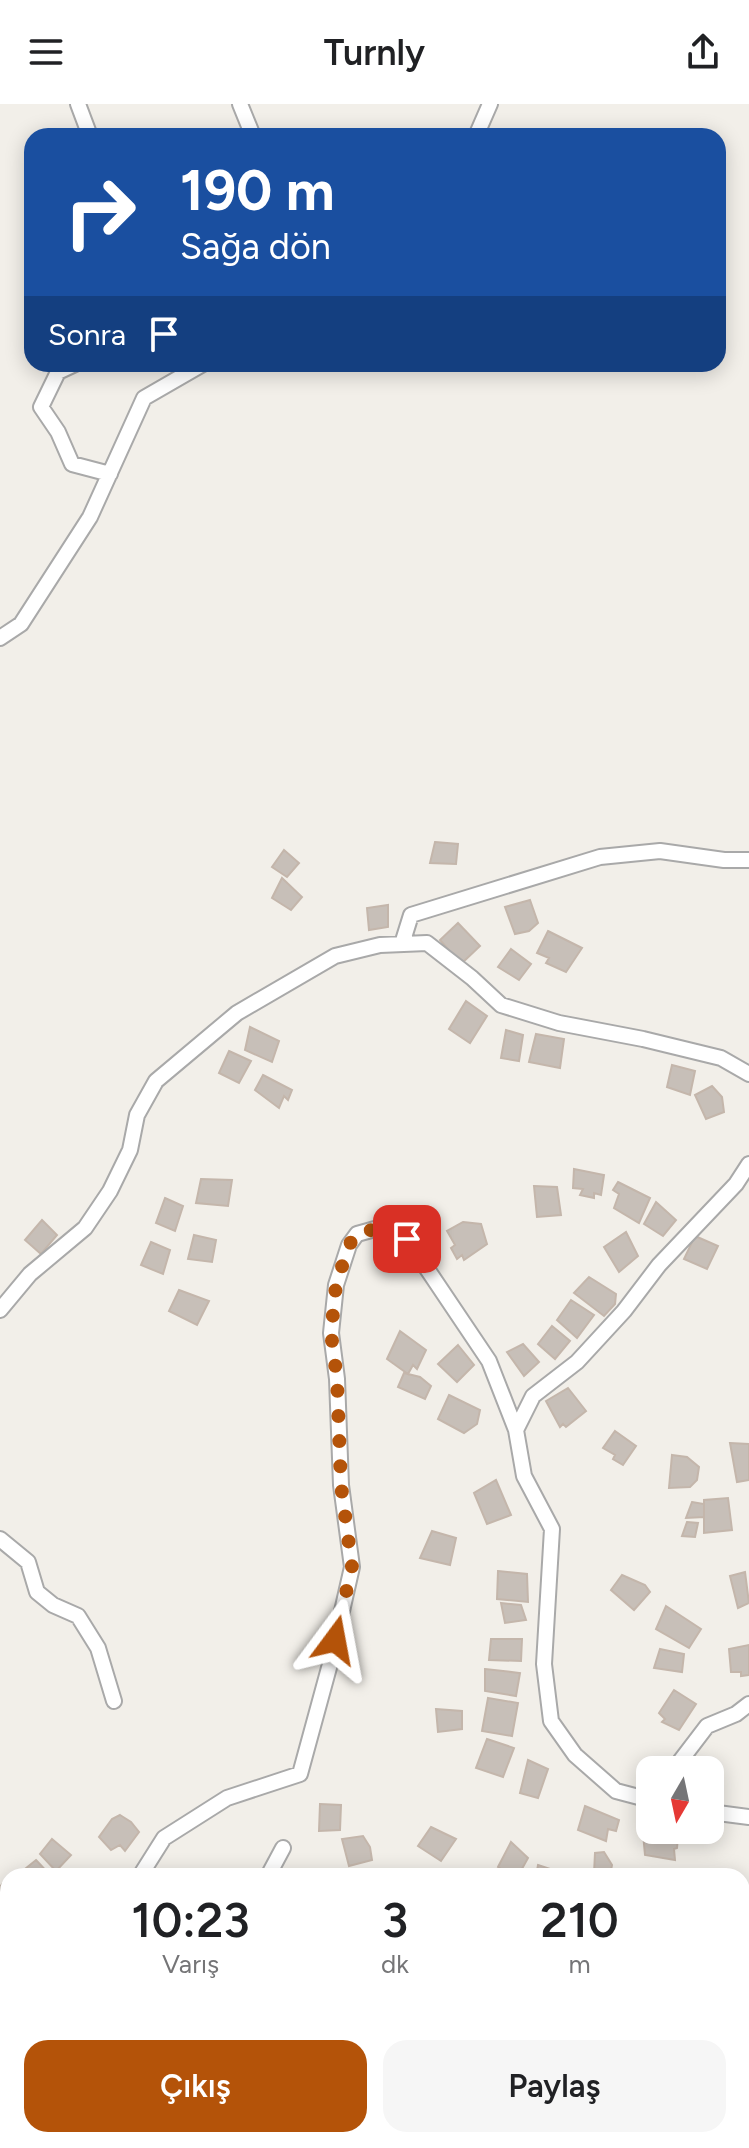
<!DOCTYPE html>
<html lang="tr">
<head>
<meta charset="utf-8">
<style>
	body { margin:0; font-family:Figtree,sans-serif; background:#f6f6f6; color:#202124; height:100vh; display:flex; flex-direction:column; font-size:30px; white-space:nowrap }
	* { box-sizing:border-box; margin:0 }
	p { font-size:26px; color:#757577 }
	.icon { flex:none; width:44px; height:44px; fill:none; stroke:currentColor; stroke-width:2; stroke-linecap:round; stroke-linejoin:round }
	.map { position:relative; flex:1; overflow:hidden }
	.panel { position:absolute; left:0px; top:1764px; width:750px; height:280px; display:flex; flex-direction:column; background:#fff; border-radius:24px 24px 0 0; box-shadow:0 4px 20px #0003 }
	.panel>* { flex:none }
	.hud { position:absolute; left:24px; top:24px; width:702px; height:244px; border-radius:24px; box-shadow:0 4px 20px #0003; background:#1a4fa0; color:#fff; overflow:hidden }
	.needle { width:52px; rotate:189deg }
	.controls { position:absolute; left:636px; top:1652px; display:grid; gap:16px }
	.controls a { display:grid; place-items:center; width:88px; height:88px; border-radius:16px; background:#fff; box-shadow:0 4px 20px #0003; font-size:40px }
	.pin { position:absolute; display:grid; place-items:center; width:68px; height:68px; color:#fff; margin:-34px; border-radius:16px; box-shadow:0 4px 12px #0006 }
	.me { position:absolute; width:88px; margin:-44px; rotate:13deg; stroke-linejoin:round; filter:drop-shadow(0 0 6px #0008) }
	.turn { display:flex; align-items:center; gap:28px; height:168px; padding:0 24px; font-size:36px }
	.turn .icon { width:104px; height:104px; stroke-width:2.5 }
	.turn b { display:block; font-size:56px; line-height:68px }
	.then { display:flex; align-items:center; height:76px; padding:0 24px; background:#0003; gap:16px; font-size:30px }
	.eta { display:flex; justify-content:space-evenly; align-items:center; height:136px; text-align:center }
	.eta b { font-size:48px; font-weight:600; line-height:56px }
	.action { display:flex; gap:16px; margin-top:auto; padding:16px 24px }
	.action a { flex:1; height:92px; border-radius:24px; background:#b45309; color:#fff; font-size:32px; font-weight:600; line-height:92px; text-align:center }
	.action a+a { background:#f6f6f6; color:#202124 }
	header { display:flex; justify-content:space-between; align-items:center; height:104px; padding:0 24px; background:#fff; font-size:36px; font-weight:600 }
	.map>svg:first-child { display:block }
	.building { fill:#c7bfb8; stroke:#c4b6ab; stroke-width:2 }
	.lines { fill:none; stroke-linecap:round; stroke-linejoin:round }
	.street-casing { stroke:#a9a9a9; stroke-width:18 }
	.street { stroke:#fff; stroke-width:14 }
	.route { stroke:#b45309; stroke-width:14; stroke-dasharray:0 25.2 }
</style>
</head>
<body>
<header><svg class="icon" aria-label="menu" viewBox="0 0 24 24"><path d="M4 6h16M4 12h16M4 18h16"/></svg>Turnly<svg class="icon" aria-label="share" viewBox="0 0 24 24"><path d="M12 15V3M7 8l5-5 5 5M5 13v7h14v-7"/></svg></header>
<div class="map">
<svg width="749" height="2044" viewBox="0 0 749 2044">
	<rect width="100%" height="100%" fill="#f2efe9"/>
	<path class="building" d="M435 738 458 740 456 760 430 759Z
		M284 746 299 759 287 773 272 763Z
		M282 774 302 793 291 806 272 794Z
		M530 796 538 819 529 827 515 830 505 803Z
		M388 801V823L369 826 367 804Z
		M458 819 480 842 461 860 440 836Z
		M548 827 582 844 566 868 546 859 549 854 537 849Z
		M511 845 531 860 519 876 498 863Z
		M466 897 487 912 470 939 449 925Z
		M250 923 279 937 272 958 245 946Z
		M506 926 523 931 519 957 501 954Z
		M536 930 564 935 560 964 529 958Z
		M229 947 251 957 239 979 219 969Z
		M672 961 695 967 690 991 667 983Z
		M263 971 292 986 288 996 284 992 279 1004 255 986Z
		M712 982 722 993 724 1008 706 1015 695 991Z
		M574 1065 604 1071 601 1091 594 1089V1094L580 1091 583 1085 573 1084Z
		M201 1075 232 1076 228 1102 196 1099Z
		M618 1078 650 1094 639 1119 614 1104 619 1090 613 1086Z
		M534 1082 557 1083 561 1111 537 1113Z
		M165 1094 183 1102 175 1127 156 1119Z
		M656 1098 676 1116 663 1132 644 1120Z
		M42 1116 57 1131 41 1150 25 1136Z
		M463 1118 481 1120 487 1140 464 1156 462 1151 457 1155 451 1144 455 1141 447 1127Z
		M626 1128 638 1152 619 1168 604 1143Z
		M194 1131 216 1136 212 1158 188 1155Z
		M695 1132 718 1142 707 1165 684 1155Z
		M151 1138 170 1146 163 1170 141 1161Z
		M589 1173 616 1190 615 1200 604 1212 574 1189Z
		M179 1186 209 1197 197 1221 169 1207Z
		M571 1196 594 1211 577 1234 557 1216Z
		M552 1222 570 1237 555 1255 538 1240Z
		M400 1227 426 1246 417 1265 413 1261 408 1270 387 1255Z
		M523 1240 539 1258 524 1272 507 1248Z
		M458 1241 474 1261 457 1278 438 1260Z
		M404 1269 420 1273 431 1282 425 1295 398 1283Z
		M568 1284 586 1307 566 1323 563 1320 560 1323 546 1297Z
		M449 1291 480 1306 477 1320 464 1329 438 1315Z
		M615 1327 636 1342 623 1361 613 1355 615 1351 603 1344Z
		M730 1339 749 1340V1376L737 1378Z
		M672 1351 687 1353 699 1363 697 1376 690 1383 669 1384Z
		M496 1376 511 1411 487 1420 474 1389Z
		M728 1394 732 1426 704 1429V1396Z
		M692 1398 704 1400V1413L686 1414Z
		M687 1418 698 1419 695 1433 682 1432Z
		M432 1427 456 1434 450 1461 420 1454Z
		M498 1467 527 1470 528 1498 497 1495Z
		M745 1468 749 1499 738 1504 730 1472Z
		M622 1471 645 1481 650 1488 634 1506 611 1486Z
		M501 1499 521 1501 526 1516 505 1519Z
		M666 1502 701 1525 689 1544 656 1525Z
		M491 1535H522L521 1557 489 1556Z
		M749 1541V1571L741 1572V1568H731L729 1545Z
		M660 1545 684 1550 682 1568 654 1564Z
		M485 1565 520 1569 516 1592 485 1587Z
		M674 1586 696 1600 679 1626 662 1618 665 1615 659 1609Z
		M488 1594 518 1599 512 1632 482 1627Z
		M436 1605 462 1607V1625L438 1628Z
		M487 1635 514 1644 503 1673 476 1664Z
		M528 1656 548 1665 538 1694 520 1689Z
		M320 1700 341 1701 340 1726 319 1727Z
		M585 1702 619 1716 616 1727 608 1725 606 1737 578 1726Z
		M120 1711 131 1718 139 1728 125 1747 120 1741 111 1746 99 1733 112 1715Z
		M642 1718H650V1726H670L669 1731 678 1732 677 1744 674 1745 675 1756 645 1751Z
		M431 1723 456 1735 441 1757 418 1742Z
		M363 1732 370 1743 372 1756 349 1762 342 1735Z
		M52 1735 71 1751 56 1767 40 1750Z
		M511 1738 528 1754 518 1772H511L498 1763Z
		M604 1748 612 1761 610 1772 594 1770 595 1749Z
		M36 1756 51 1772H22L20 1769Z
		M538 1761 568 1771 536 1772Z
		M3 1779 8 1784V1806L0 1798V1783Z"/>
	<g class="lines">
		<g class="street-casing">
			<path id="street" d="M78 0 90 32
				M240 0 253 32
				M476 32 490 0
				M75 260 58 268 41 303 58 328 72 360 110 370
				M0 534 21 520 90 413 144 294 203 260
				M402 840 411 811 600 753 660 747 724 756H749
				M0 1206 30 1170 85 1124 110 1087 130 1046 137 1011 156 977 237 909 335 852 380 841 427 839 472 874 501 901 559 919 643 935 721 954 749 970
				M0 1435 28 1458 37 1488 53 1501 78 1512 98 1544 114 1597
				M680 1666 678 1660 707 1622 736 1610 749 1600
				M650 1696 616 1687 575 1651 551 1617 544 1560 552 1425 524 1372 516 1326 533 1292 577 1258 624 1207 659 1161 736 1080 749 1060
				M710 1708 749 1713
				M140 1772 164 1734 227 1694 300 1670 330 1560 352 1463 341 1381 337 1275 331 1229 336 1181 349 1141 357 1130 375 1125 388 1126 407 1135 489 1257 516 1326
				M268 1772 283 1744
				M742 1876 749 1875
				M0 1920 8 1913
				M250 2036 252 2044"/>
		</g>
		<use href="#street" class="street"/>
	</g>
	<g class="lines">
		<path class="route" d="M335 1536 352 1463 341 1381 337 1275 331 1229 336 1181 349 1141 357 1130 375 1125 388 1126 407 1135"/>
	</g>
</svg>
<div class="controls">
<a><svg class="needle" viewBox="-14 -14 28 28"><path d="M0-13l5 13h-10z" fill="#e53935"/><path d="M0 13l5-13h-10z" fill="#757577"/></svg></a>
</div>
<div class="pin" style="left:407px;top:1135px;background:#d93025"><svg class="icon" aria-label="arrive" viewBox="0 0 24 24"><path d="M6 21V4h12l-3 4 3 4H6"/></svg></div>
<svg class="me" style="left:335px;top:1536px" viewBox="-20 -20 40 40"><path d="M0-17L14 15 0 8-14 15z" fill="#b45309" stroke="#fff" stroke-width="4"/></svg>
<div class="hud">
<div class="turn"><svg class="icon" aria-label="right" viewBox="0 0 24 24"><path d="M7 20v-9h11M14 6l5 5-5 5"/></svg><div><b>190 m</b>Sağa dön</div></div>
<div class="then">Sonra<svg class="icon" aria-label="arrive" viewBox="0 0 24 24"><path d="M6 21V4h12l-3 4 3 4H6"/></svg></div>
</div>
<section class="panel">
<div class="eta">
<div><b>10:23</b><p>Varış</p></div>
<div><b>3</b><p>dk</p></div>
<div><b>210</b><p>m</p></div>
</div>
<div class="action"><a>Çıkış</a><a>Paylaş</a></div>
</section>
</div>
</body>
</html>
